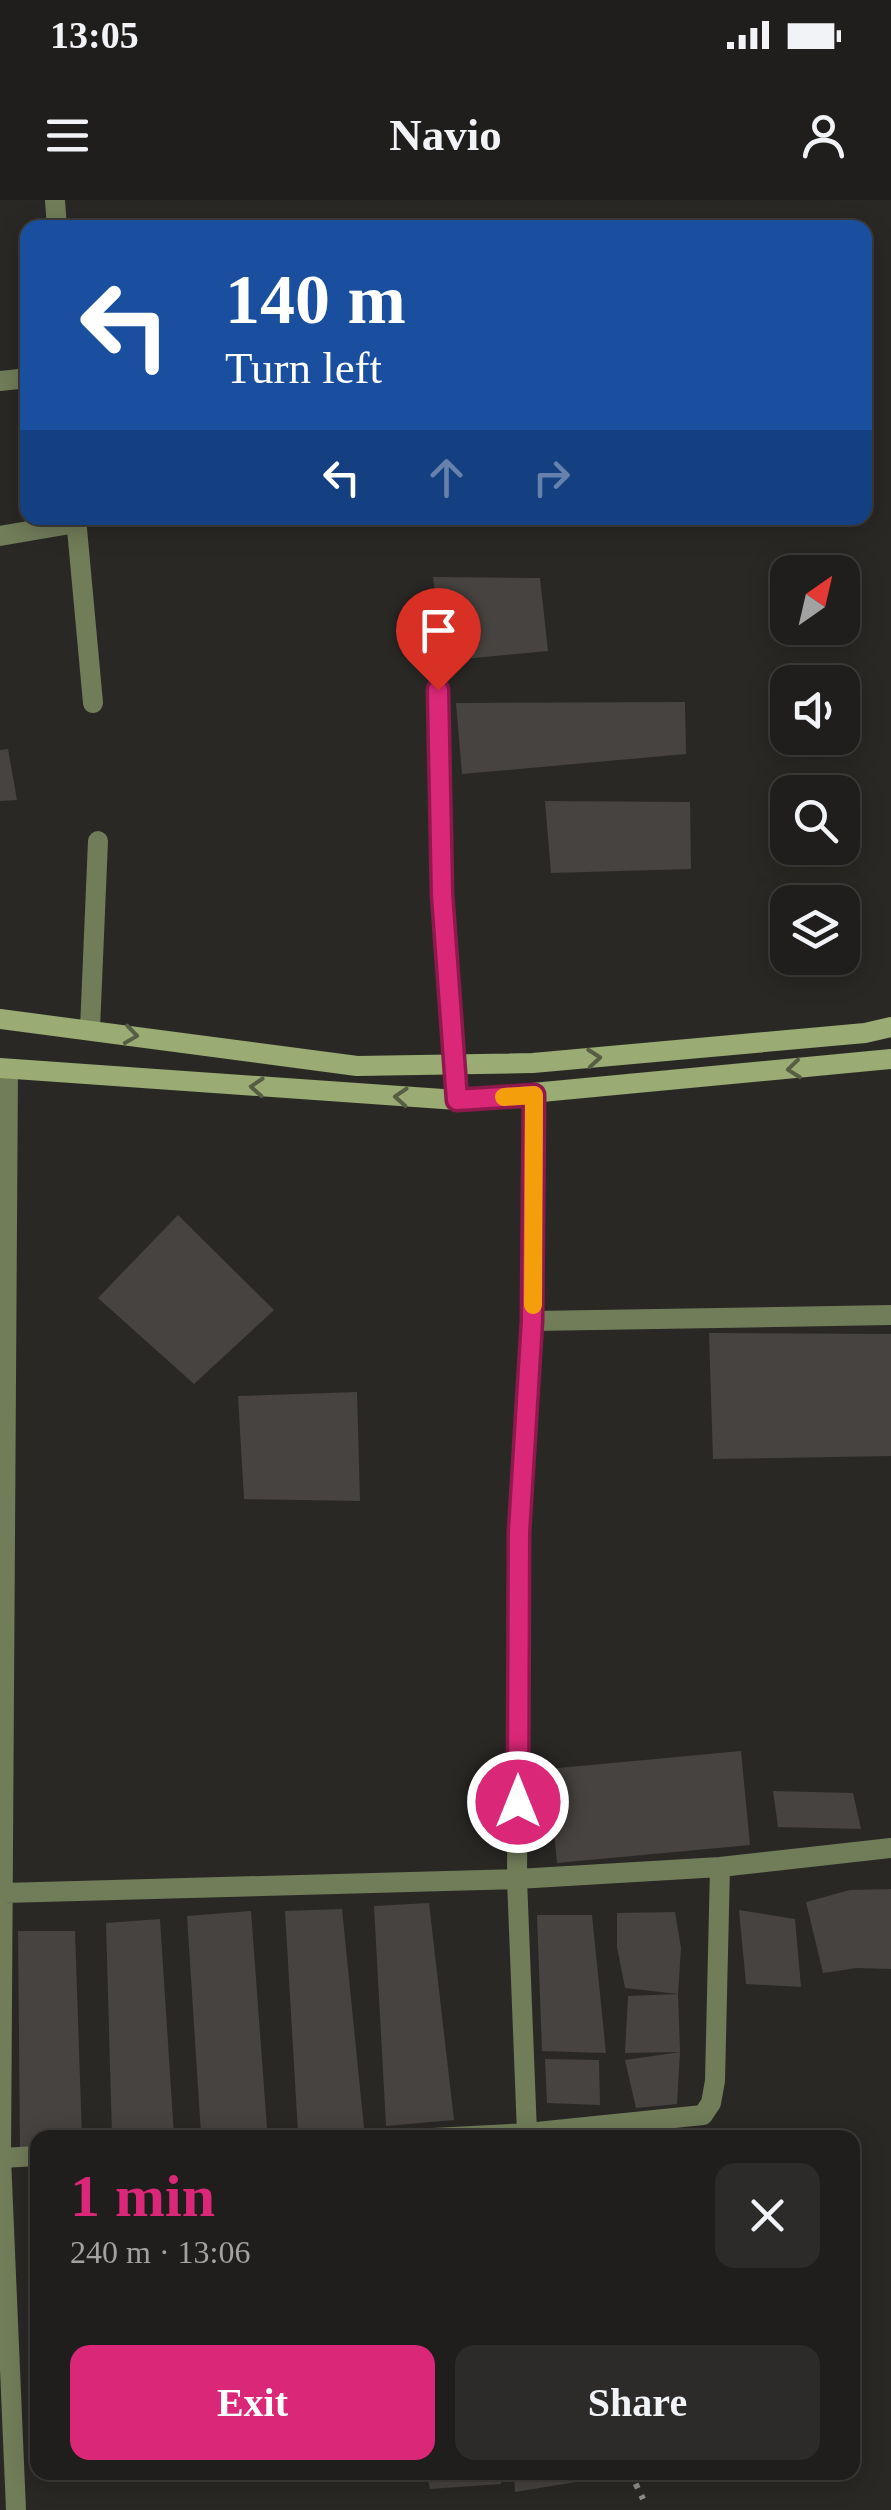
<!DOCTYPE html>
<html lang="en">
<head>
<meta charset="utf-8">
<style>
	body { margin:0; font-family:"Times New Roman",serif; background:#2d2b29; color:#f1f3f6; height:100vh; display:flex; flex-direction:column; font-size:38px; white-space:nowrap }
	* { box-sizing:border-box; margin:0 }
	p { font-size:32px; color:#a2a2a3 }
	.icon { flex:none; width:55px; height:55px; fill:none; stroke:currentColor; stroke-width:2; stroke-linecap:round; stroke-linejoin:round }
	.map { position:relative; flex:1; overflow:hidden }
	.drawer { position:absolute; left:30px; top:1930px; width:830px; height:350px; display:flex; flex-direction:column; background:#201e1c; border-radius:20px; box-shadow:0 5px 25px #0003,0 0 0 2px #3d3c3b }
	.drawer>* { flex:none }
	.hud { position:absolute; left:20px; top:20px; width:852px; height:305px; border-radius:20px; box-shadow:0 5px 25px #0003,0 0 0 2px #3d3c3b; background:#1a4fa0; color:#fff; overflow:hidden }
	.needle { width:65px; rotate:34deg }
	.tools { position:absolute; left:770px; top:355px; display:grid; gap:20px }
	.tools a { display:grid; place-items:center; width:90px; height:90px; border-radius:20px; background:#201e1c; box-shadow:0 5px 25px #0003,0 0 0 2px #3d3c3b; font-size:50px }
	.pin { position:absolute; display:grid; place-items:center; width:85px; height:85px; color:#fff; margin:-102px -42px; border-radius:50% 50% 50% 0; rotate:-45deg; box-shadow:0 0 10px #0007 }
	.pin .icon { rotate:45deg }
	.me { position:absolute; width:110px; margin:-55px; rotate:0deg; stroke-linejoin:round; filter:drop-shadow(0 0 8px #0008) }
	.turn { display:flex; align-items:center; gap:35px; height:210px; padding:0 40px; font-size:45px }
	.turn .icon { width:130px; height:130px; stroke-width:2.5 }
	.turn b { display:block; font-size:70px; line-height:85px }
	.lanes { display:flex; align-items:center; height:95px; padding:0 40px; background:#0003; justify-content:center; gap:50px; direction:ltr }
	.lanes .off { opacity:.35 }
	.round { display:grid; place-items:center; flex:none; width:105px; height:105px; border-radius:20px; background:#2d2b29 }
	.overview { display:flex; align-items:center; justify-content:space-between; height:170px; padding:0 40px }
	h1 { font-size:60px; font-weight:600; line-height:75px; color:#db2777 }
	.cta { display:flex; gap:20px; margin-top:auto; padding:20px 40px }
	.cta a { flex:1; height:115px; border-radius:20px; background:#db2777; color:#fff; font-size:40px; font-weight:600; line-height:115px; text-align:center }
	.cta a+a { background:#2d2b29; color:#f1f3f6 }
	.status { display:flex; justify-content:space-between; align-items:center; height:70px; padding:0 50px; background:#201e1c; direction:ltr }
	.status svg { height:28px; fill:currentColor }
	header { display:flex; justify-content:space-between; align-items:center; height:130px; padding:0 40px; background:#201e1c; font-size:45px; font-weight:600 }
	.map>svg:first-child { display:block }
	.building { fill:#464340 }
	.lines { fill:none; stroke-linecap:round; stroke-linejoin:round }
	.path { stroke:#918f8d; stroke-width:6; stroke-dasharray:5 8; stroke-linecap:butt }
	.minor { stroke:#717c59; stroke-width:20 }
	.secondary { stroke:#9aab73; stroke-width:20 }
	.oneway { stroke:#575c44 }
	.route-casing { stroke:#8e194d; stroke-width:25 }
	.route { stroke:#db2777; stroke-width:18 }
	.slow { stroke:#f59e0b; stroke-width:18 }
</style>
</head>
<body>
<div class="status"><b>13:05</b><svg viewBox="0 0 49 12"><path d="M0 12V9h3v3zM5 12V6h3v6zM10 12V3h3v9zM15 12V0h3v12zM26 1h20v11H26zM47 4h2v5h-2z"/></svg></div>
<header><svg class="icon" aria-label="menu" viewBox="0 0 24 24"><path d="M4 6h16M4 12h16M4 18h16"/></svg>Navio<svg class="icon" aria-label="person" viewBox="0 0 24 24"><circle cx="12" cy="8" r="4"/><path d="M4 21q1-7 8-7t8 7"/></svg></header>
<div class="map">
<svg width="891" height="2310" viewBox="0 0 891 2310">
	<rect width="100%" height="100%" fill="#2a2825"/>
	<path class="building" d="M433 377 540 378 548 451 443 461Z
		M685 502 686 554 462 574 456 503Z
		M8 549 17 600 0 601V550Z
		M545 601 690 602 691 669 551 673Z
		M178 1015 274 1110 194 1184 98 1098Z
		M709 1133 891 1134V1256L713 1259Z
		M357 1192 360 1301 244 1299 238 1196Z
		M741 1551 750 1645 557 1663 548 1569Z
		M773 1591 853 1593 861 1629 778 1627Z
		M891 1689V1769L857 1768 823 1773 806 1702 850 1690Z
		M429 1703 454 1920 386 1926 374 1706Z
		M342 1709 364 1928 298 1933 285 1711Z
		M739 1710 795 1719 801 1787 746 1784Z
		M251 1711 267 1928 201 1934 187 1716Z
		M675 1712 681 1748 678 1794 680 1852 625 1853 628 1796 678 1794 625 1788 617 1747V1713Z
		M537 1715H592L606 1853 542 1851Z
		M160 1719 174 1936 112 1937 106 1723Z
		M18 1731H75L82 1938H38V1948L20 1950Z
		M680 1852 677 1904 636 1908 625 1860Z
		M545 1859 599 1860 600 1905 547 1903Z
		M426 2272H500L501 2284 430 2289Z
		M514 2272H586L588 2280 515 2292Z"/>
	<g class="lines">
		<path class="path" d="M630 2272 643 2299"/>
		<path class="minor" d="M55 0 57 28
			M0 181 28 178
			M76 318 93 503
			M0 336 76 323
			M437 490 442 694 455 867
			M90 829 98 641
			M8 869 1 1958 16 2310
			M533 1121 891 1115
			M4 1693 517 1679 720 1667 891 1648
			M527 1933 517 1679 519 1332 533 1121 534 895
			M433 1938 527 1933 703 1915 711 1903 715 1881 720 1667
			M1 1958 38 1956"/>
		<path class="secondary" d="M0 819 357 866 533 863 865 833 891 827
			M0 868 457 900 891 859"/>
	</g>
	<defs><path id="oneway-chevron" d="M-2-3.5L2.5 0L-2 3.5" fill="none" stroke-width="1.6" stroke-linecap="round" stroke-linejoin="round" transform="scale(2.5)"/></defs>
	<g class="oneway">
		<use href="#oneway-chevron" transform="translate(131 835) rotate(8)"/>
		<use href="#oneway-chevron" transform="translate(594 858) rotate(-5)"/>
		<use href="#oneway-chevron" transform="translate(794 869) rotate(174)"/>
		<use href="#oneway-chevron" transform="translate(257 887) rotate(-176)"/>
		<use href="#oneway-chevron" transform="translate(401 897) rotate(-176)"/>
	</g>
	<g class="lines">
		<g class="route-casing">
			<path id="route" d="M438 490 442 694 457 900 534 895 532 1121 519 1332 518 1602"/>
		</g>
		<use href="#route" class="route"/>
		<path class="slow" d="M504 897 534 895 533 1105"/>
	</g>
</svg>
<div class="tools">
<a><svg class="needle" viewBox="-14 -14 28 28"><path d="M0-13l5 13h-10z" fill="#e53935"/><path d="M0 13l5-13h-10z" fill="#a2a2a3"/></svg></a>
<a><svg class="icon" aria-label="sound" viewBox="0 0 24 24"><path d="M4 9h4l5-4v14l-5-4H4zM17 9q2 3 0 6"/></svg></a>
<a><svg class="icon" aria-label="search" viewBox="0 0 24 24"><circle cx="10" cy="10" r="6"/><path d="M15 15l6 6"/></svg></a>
<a><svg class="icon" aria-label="layers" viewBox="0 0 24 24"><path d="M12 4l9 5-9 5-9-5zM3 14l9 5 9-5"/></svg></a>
</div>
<div class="pin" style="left:438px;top:490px;background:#d93025"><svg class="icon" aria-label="arrive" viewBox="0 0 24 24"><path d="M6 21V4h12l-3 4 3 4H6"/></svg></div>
<svg class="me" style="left:518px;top:1602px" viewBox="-20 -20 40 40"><circle r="17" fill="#db2777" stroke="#fff" stroke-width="3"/><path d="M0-11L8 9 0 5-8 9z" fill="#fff"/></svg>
<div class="hud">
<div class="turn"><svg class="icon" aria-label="left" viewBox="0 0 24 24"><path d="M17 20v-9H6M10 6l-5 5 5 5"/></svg><div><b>140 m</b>Turn left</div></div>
<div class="lanes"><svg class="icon" aria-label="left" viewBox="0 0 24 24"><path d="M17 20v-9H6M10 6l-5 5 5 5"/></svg><svg class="icon off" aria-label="ahead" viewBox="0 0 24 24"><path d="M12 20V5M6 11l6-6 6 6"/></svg><svg class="icon off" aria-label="right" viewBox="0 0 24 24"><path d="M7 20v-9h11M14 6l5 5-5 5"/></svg></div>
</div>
<section class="drawer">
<div class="overview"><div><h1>1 min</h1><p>240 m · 13:06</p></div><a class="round"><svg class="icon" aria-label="close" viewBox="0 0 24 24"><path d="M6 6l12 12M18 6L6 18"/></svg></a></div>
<div class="cta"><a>Exit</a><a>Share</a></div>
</section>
</div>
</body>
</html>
